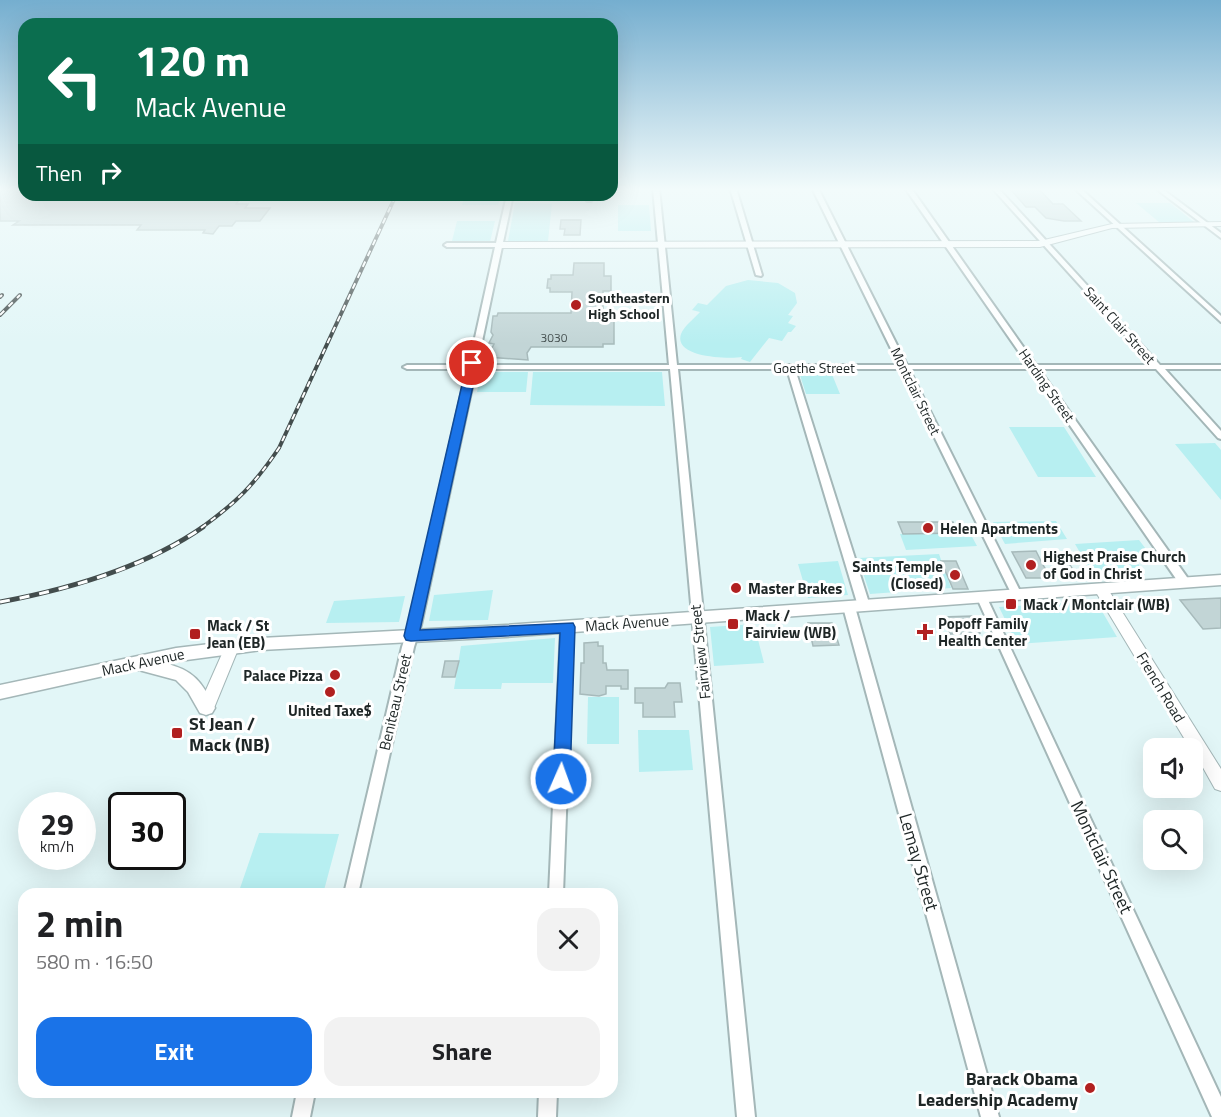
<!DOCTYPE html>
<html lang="en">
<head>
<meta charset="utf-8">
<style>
	body { margin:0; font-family:"Titillium Web",sans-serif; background:#f2f2f2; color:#202124; height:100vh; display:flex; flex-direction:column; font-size:22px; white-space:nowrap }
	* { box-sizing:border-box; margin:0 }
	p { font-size:20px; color:#757577 }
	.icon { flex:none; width:33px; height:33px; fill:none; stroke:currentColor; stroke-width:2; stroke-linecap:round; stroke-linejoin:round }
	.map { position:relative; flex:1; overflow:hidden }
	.drawer { position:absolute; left:18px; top:888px; width:600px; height:210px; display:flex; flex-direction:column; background:#fff; border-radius:18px; box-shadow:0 6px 24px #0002 }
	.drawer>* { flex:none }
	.top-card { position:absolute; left:18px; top:18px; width:600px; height:183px; border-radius:18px; box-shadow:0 6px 24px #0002; background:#0b6e4f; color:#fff; overflow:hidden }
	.tools { position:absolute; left:1143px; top:738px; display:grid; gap:12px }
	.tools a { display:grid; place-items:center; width:60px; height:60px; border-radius:12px; background:#fff; box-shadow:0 6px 24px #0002; font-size:30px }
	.speed { position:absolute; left:18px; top:792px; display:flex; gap:12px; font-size:30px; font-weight:700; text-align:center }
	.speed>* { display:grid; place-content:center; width:78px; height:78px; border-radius:50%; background:#fff; box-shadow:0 6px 24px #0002; line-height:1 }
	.speed small { font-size:15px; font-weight:400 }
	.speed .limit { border:3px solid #111; border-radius:9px; background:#fff; color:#111 }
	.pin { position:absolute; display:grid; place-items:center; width:51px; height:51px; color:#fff; margin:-26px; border:3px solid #fff; border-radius:50%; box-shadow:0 2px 6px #0007 }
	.me { position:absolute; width:66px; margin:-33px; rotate:2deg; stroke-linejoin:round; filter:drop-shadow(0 0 4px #0008) }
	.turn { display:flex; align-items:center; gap:21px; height:126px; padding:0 18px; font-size:27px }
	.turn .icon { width:78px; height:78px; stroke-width:2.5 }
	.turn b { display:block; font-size:42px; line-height:51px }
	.then { display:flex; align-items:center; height:57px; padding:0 18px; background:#0003; gap:12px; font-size:22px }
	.round { display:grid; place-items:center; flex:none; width:63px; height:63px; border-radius:18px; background:#f2f2f2 }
	.head { display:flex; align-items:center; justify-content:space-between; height:102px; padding:0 18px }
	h1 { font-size:36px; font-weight:700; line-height:45px }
	.primary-button { display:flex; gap:12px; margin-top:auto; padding:12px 18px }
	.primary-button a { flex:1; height:69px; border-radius:18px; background:#1a73e8; color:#fff; font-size:24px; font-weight:700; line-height:69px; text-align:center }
	.primary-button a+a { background:#f2f2f2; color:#202124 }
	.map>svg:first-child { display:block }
	.green { fill:#b7eff1 }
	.building { fill:#c2d5d6; stroke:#a7babb; stroke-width:1.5 }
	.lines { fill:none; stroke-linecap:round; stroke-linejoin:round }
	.minor-casing { stroke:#a4b7b8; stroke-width:4 }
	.tertiary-casing { stroke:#a4b7b8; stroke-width:2 }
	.secondary-casing { stroke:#a4b7b8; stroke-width:3 }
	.minor { fill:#fff; fill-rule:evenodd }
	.tertiary { fill:#fff; fill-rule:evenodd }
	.secondary { fill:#fff; fill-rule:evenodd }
	.rail-far1-casing { stroke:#434d4d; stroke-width:4 }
	.rail-casing { stroke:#434d4d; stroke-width:5 }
	.rail-far1 { stroke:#fff; stroke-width:2; stroke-dasharray:6; stroke-linecap:butt }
	.rail { stroke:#fff; stroke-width:3; stroke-dasharray:10; stroke-linecap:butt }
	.route { fill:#1a73e8; stroke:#114b97; stroke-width:1.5 }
	.poi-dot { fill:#b12020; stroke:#fff; stroke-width:2 }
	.labels { text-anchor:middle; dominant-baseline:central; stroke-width:6; stroke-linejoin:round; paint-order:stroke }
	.number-label { font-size:12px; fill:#475252 }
	.far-poi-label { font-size:14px; font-weight:bold; fill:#1e2626; stroke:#fff; text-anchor:start }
	.far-street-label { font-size:14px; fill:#1e2626; stroke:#fff }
	.poi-label { font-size:15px; font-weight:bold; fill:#1e2626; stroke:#fff; text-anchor:start }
	.street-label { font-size:15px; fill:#1e2626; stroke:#fff }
	.near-poi-label { font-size:18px; font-weight:bold; fill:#1e2626; stroke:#fff; text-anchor:start }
	.near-street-label { font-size:18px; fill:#1e2626; stroke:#fff }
</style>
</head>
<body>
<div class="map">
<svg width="1221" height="1117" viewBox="0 0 1221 1117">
	<rect width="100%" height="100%" fill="#e2f6f7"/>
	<path class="green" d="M466 195H501L498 205H462Z
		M515 203 552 204 548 241H508Z
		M1136 203H1170L1194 222H1159Z
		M618 205H649L651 231H618Z
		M457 221H495L490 242 452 241Z
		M748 280 778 283 795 293 797 303 788 315 793 316 788 323 796 326 791 332H788L782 341 769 338 750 362 741 359 742 357C729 359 673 358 681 334 684 326 695 318 700 312L692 310 698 303 707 305 726 286Z
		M481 372H528L526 392H477Z
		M533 372H662L665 406 530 405Z
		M799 372H831L840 394H806Z
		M1009 427H1064L1096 477H1038Z
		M1215 443 1221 450V500L1175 444Z
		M1056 521 1067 539 1005 544 993 522Z
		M970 533 977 546 906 550 900 534Z
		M1139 540 1149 553 1132 554 1145 575 1095 578 1075 544Z
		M939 554 951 588 870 594 858 558Z
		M838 561 848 595 808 598 798 564Z
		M493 590 488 620 429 621 434 595Z
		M405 596 399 622 326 623 334 601Z
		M1096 601 1117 637 1017 644 999 607Z
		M754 624 764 663 714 666 710 627Z
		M555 638 553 683H502L501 689H454L461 646Z
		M588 697H619V744H587Z
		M638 730H689L693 770 639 772Z
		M259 833 339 834 323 894H238Z"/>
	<path class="building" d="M0 188H24V195H232L228 200H239L236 204H248L245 208H270L260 221H236L232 226H219L213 234 203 233 205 230H137L141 225H13L19 221H0Z
		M1020 188H1038L1053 204H1063L1081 221H1064L1046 218 1035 207H1026L1011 190H1020Z
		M561 220H581L580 235H564L565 229H560Z
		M574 263H604V276H611V291H603V316H614V344H603V347H531L527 353 528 360 487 357 494 344 489 343 493 335 491 332 493 316H497L498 313H571L572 292H550V288H547L548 279H551V275H573Z
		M898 522H953L958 533 903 534Z
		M1036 551 1043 565 1051 578H1026L1012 552Z
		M941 561H956L968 589H953Z
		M1068 562 1079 579 1068 580 1058 563Z
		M1221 598V628L1203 629 1180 600Z
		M972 616 980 633 950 634 943 617Z
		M808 623H832L839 645 813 646Z
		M598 642V646H603V663H606L607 670H628V689H621V686H606V694L599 696 580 694 581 663H584V643Z
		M445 661H459L455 677H442Z
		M668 683H680L682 702H674L675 717H643V703H635V688H665Z"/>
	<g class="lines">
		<g class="minor-casing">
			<path id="minor" d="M653 188H659L677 365H899L812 188H818L907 365H1028L905 188H911L1036 365H1152L992 188H998L1160 365H1221V369H1165L1221 431V439L1218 438 1156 369H1039L1189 580 1190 583 1185 587 1181 586 1031 369H909L1022 595 1017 599 1012 595 901 369H795L870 606 864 610 858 606 787 369H678L755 1117H737L670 369H476L421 625 414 647 358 894H344L402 647 409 625 467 369H407L403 367 407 365H469L495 247H447L444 245 447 243H496L507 195H513L477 365H669Z
				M730 188H736L762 275 761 276 756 275Z
				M1074 188H1080L1221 316V322Z
				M1155 188H1161L1221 233V238Z
				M586 195H592L591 201H587Z
				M982 594 987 598 1221 1097V1117H1212L977 598Z
				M849 603 855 607 999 1117H981L843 607Z
				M567 623 571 624 573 627 563 894H549L561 627 563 624Z
				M297 1092H315L310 1117H292Z
				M539 1092H557L556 1117H538Z"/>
		</g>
		<g class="tertiary-casing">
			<path id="tertiary" d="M1221 222V226L1112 228 1040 247 499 248 495 245 499 242 1040 241 1112 224Z
				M1101 584 1106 586 1221 769V791L1215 789 1192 748H1190L1094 589Z
				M232 642 237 643 239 647 214 708 212 712 206 714 200 712 198 708 225 647 227 643Z"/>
		</g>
		<g class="secondary-casing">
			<path id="secondary" d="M1221 575V585L506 637 261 650 164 663C194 670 202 682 215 708L212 713 206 715 200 713 188 692 176 680 135 669 0 699V685L176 648 261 638 506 625Z"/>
		</g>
		<use href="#minor" class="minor"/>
		<use href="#tertiary" class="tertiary"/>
		<use href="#secondary" class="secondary"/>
		<g class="rail-far1-casing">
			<path id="rail-far1" d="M0 297 2 295
				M0 315 20 295
				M201 528C237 502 254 485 279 448L396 195"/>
		</g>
		<g class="rail-casing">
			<path id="rail" d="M0 602C70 589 144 568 203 527"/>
		</g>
		<use href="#rail-far1" class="rail-far1"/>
		<use href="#rail" class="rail"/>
	</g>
	<linearGradient id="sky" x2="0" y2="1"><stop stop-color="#75aecf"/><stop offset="0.55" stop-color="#f2fbfb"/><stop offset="1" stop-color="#f2fbfb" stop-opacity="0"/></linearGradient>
	<rect width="1221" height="344" fill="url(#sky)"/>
	<path class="route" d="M472 359 478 363 420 630 573 623 575 627 570 779 567 784 561 786 555 784 553 779 560 633 411 641 406 640 404 636 467 363Z"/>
	<g class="poi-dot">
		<circle cx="576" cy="305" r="6"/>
		<circle cx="928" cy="528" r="6"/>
		<circle cx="1031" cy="565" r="6"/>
		<circle cx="955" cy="575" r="6"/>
		<circle cx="736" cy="588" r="6"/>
		<rect x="1005" y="598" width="12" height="12" rx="3"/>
		<rect x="727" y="618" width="12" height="12" rx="3"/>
		<path d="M922 623h6v6h6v6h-6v6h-6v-6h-6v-6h6z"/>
		<rect x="189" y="628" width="12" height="12" rx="3"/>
		<circle cx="335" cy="675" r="6"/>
		<circle cx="330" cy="692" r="6"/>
		<rect x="171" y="727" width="12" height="12" rx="3"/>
		<circle cx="1090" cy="1088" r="6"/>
	</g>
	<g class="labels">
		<g class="number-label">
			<text x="554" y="337">3030</text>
		</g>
		<g class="far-poi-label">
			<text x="588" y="297">Southeastern<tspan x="588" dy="16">High School</tspan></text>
		</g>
		<g class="far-street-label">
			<text transform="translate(1120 325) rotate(48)">Saint Clair Street</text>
			<text x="814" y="367">Goethe Street</text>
			<text transform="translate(1047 385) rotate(55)">Harding Street</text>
			<text transform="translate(916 391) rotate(64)">Montclair Street</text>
		</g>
		<g class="poi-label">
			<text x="940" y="528">Helen Apartments</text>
			<text x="1043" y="556">Highest Praise Church<tspan x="1043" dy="17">of God in Christ</tspan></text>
			<text x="943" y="566" text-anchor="end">Saints Temple<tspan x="943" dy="17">(Closed)</tspan></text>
			<text x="748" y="588">Master Brakes</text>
			<text x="1023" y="604">Mack / Montclair (WB)</text>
			<text x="745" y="615">Mack /<tspan x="745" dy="17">Fairview (WB)</tspan></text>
			<text x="938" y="623">Popoff Family<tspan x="938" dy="17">Health Center</tspan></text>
			<text x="207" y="625">Mack / St<tspan x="207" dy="17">Jean (EB)</tspan></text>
			<text x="323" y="675" text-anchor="end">Palace Pizza</text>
			<text x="330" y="710" text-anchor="middle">United Taxe$</text>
		</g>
		<g class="street-label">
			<text transform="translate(627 623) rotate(-4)">Mack Avenue</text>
			<text transform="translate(700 652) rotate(-96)">Fairview Street</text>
			<text transform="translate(143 662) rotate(-12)">Mack Avenue</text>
			<text transform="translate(1161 687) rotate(59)">French Road</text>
			<text transform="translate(395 702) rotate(-77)">Beniteau Street</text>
		</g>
		<g class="near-poi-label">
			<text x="189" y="723">St Jean /<tspan x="189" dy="21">Mack (NB)</tspan></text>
			<text x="1078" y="1078" text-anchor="end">Barack Obama<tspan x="1078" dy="21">Leadership Academy</tspan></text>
		</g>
		<g class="near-street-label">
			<text transform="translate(1102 857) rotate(65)">Montclair Street</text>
			<text transform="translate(919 862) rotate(74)">Lemay Street</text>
		</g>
	</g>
</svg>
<div class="tools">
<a><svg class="icon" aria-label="sound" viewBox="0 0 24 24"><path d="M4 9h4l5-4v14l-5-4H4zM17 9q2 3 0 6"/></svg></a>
<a><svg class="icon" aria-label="search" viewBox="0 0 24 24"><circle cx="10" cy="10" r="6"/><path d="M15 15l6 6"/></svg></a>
</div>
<div class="speed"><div>29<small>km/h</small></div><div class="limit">30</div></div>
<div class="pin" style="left:472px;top:363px;background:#d93025"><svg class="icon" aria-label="arrive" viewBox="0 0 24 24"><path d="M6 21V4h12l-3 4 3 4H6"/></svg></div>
<svg class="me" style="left:561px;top:779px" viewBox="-20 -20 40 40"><circle r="17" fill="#1a73e8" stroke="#fff" stroke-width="3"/><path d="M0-11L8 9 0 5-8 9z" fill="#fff"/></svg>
<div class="top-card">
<div class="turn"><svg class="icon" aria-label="left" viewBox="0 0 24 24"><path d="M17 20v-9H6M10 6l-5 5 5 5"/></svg><div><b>120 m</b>Mack Avenue</div></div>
<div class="then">Then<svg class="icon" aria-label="right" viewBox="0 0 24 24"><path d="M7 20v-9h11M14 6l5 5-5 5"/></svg></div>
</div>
<section class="drawer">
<div class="head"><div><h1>2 min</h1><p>580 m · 16:50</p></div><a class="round"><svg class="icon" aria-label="close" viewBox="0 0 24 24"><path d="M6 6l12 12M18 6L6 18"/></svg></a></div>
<div class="primary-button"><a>Exit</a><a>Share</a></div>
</section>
</div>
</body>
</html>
